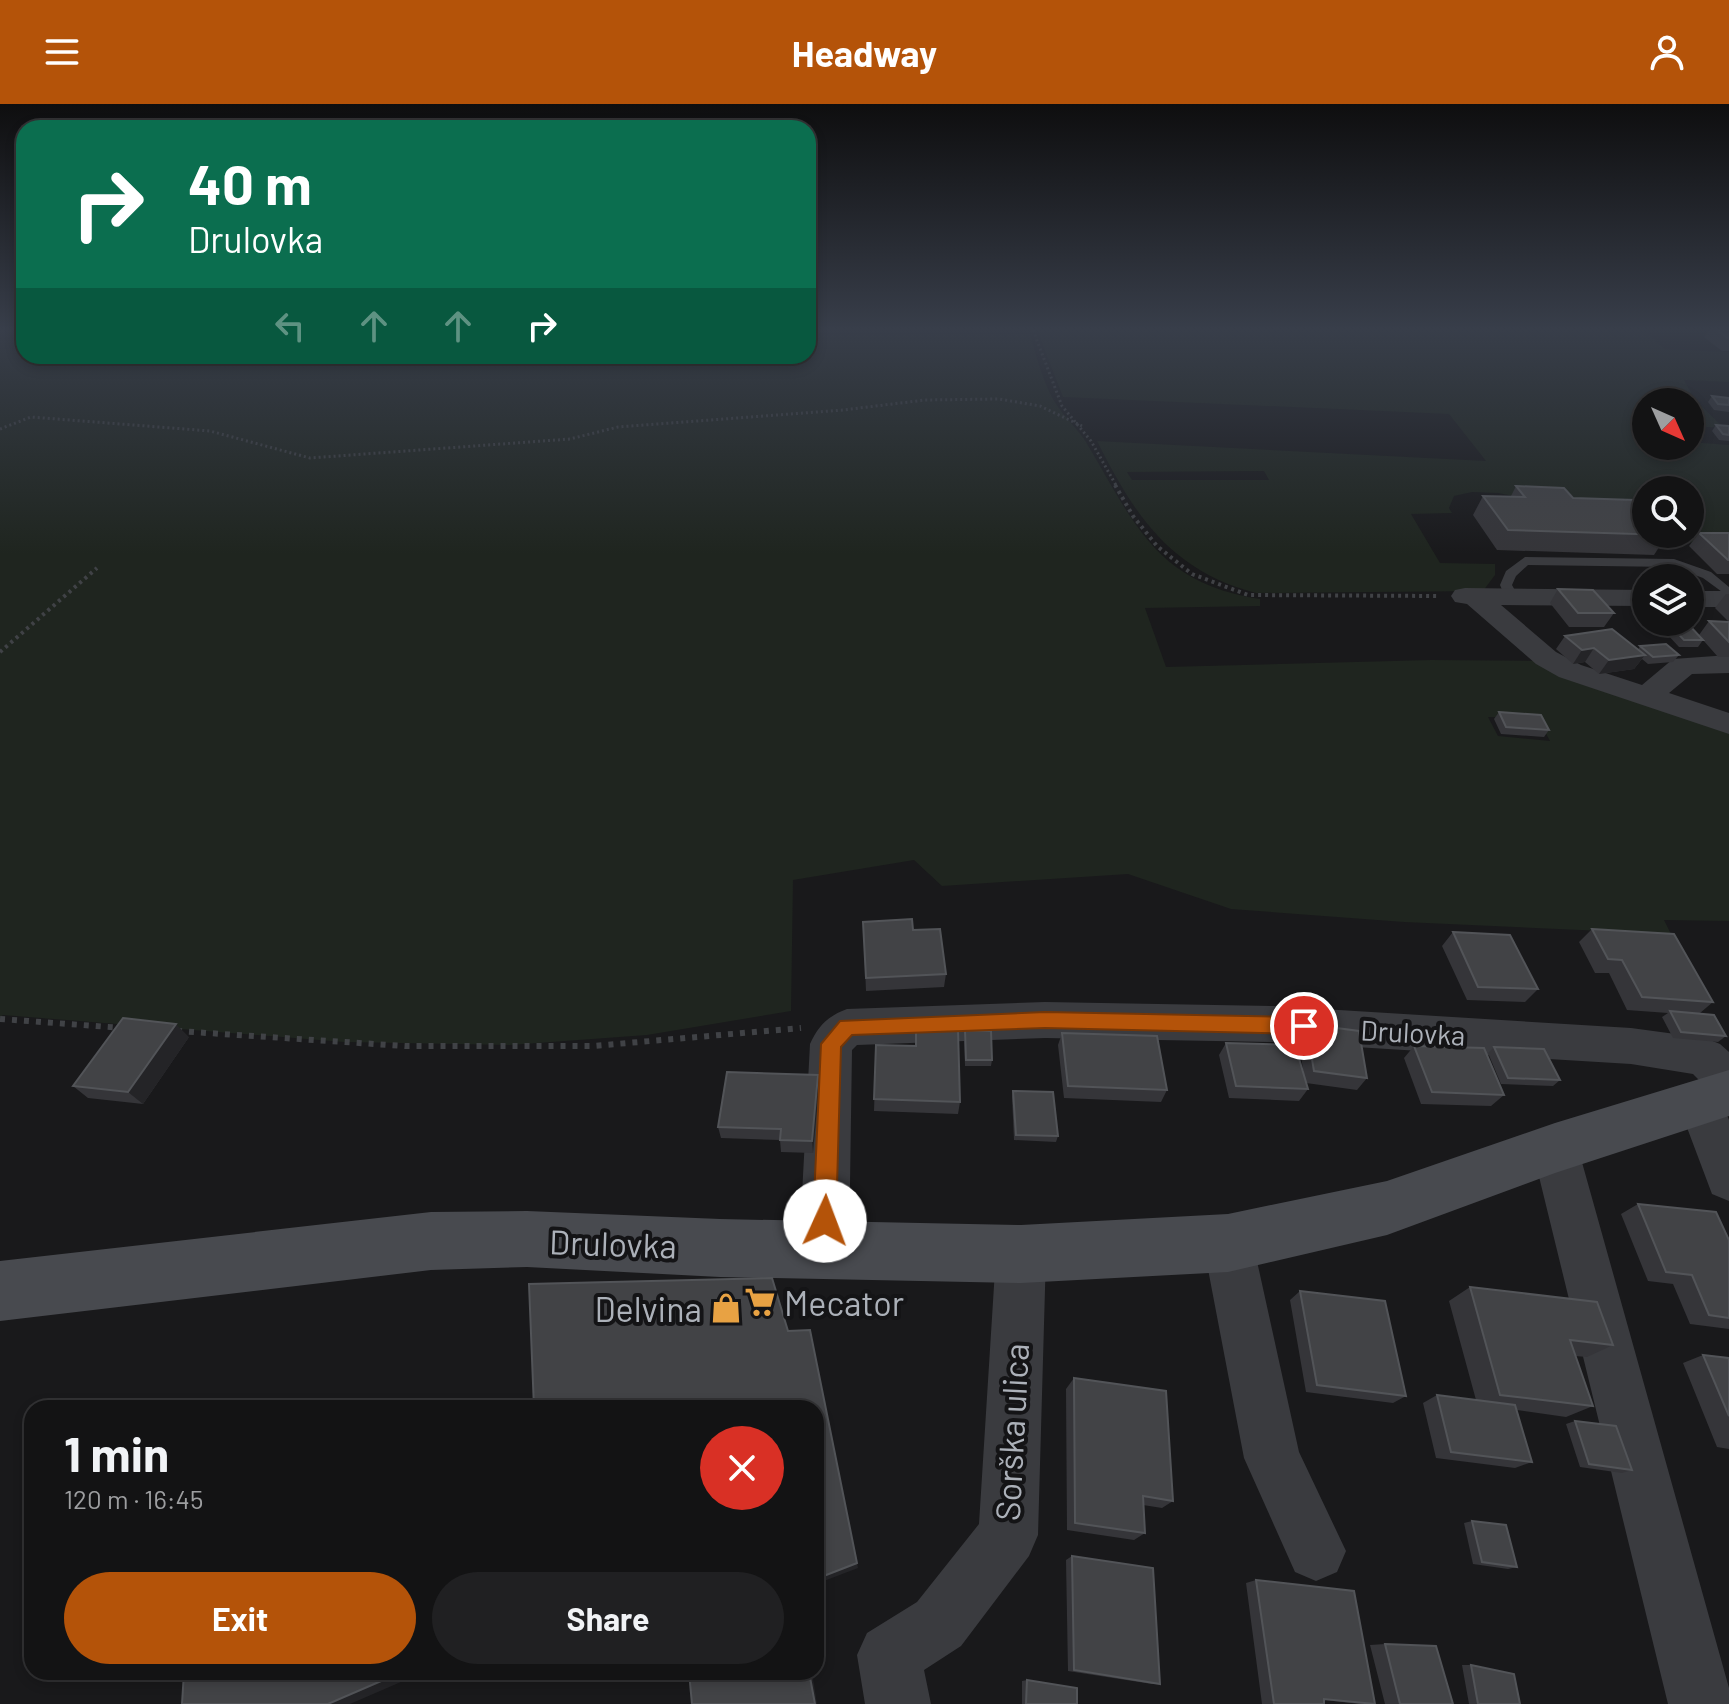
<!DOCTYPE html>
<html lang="en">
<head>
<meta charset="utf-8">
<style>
	body { margin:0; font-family:Barlow,sans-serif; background:#202022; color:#f1f3f6; height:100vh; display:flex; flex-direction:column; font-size:30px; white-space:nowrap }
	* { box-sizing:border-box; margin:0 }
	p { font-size:26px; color:#9d9ea0 }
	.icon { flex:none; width:44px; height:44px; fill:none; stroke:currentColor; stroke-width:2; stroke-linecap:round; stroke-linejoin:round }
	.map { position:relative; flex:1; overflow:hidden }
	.sheet { position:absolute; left:24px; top:1296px; width:800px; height:280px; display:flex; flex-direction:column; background:#131314; border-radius:24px; box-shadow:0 4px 12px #0003,0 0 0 2px #323234 }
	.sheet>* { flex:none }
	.guide { position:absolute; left:16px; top:16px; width:800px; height:244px; border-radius:24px; box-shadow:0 4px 12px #0003,0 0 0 2px #323234; background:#0b6e4f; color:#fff; overflow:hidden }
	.needle { width:52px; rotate:135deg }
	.controls { position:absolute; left:1632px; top:284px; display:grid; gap:16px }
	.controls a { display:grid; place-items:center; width:72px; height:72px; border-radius:50%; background:#131314; box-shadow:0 4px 12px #0003,0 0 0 2px #323234; font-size:40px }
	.pin { position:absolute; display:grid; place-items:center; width:68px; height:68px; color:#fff; margin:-34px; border:4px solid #fff; border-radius:50%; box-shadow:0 2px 8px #0007 }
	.me { position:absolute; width:88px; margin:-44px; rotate:2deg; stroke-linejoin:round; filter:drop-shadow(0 0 6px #0008) }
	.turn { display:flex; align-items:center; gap:28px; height:168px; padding:0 40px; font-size:36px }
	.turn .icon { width:104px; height:104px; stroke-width:2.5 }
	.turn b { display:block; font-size:56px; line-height:68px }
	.lanes { display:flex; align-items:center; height:76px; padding:0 40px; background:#0003; justify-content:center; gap:40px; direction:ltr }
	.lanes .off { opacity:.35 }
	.round { display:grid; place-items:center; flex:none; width:84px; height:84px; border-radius:42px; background:#202022 }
	.headline { display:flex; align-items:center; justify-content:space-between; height:136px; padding:0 40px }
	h1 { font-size:48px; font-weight:700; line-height:60px }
	.button { display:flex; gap:16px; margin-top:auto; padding:16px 40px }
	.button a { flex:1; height:92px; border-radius:48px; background:#b45309; color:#fff; font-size:32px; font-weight:700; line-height:92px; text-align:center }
	.button a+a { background:#202022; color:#f1f3f6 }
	header { display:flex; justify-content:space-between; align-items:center; height:104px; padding:0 40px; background:#b45309; color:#fff; font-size:36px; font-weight:700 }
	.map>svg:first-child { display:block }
	.green { fill:#1f251f; fill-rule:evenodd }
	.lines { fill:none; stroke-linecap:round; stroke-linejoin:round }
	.path-far2 { stroke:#404246; stroke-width:3; stroke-dasharray:2 3; stroke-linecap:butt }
	.path-far1 { stroke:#404246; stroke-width:4; stroke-dasharray:3 4; stroke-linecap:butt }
	.path { stroke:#404246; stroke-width:6; stroke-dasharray:5 7; stroke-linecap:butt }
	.lane { fill:#3a3b3f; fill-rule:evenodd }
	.street { fill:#3a3b3f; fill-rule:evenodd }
	.secondary { fill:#484a4f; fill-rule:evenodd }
	.wall { fill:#353539 }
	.shaded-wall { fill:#242427 }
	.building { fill:#424346; stroke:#525458; stroke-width:2 }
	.route { fill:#b45309; stroke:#753606; stroke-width:2 }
	.labels { text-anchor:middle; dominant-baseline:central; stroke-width:8; stroke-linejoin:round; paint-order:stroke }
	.street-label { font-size:28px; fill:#acb1b9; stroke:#141416 }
	.near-street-label { font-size:34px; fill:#acb1b9; stroke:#141416 }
	.near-poi-label { font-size:34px; fill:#acb1b9; stroke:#141416; text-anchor:start }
</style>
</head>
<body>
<header><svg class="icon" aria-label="menu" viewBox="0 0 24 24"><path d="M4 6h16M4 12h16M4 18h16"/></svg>Headway<svg class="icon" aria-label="person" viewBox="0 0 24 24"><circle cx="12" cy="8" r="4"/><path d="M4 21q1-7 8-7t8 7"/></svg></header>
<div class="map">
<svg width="1729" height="1600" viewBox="0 0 1729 1600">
	<rect width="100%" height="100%" fill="#19191b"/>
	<path class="green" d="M0 226H24V252H808V231L1030 230C1037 253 1044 284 1059 304 1067 316 1078 325 1086 338 1134 418 1155 479 1260 495V502L1145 504 1166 563 1431 556 1542 557 1729 626V817L1664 816 1671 830 1404 818 1231 805 1128 770 942 782 914 756 793 776 791 907 647 931 510 941 344 938 3 911 0 913ZM1488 613 1538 615 1550 637 1498 632Z
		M1037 226H1644L1664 245 1729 248V278L1684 276 1695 296 1724 324 1690 322V298H1646V320L1641 321 1646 326V342H1690V338L1729 341V438L1644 439 1550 399 1498 389 1472 388 1454 392 1449 404 1452 409 1411 410 1440 459 1495 460V471L1483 487 1256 489C1171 467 1134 411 1097 337L1486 357 1449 310 1063 293ZM1264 367 1269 376H1132L1127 368ZM1646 386H1690V430H1646Z"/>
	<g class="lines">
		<path class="path-far2" d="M1033 226 1062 302 1091 337 1117 383
			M0 325 31 313 210 327 310 354 570 335 618 323 843 306 925 296 999 295 1040 302 1082 322"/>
		<path class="path-far1" d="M1115 381 1133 412 1157 442 1192 470 1248 491 1438 492
			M0 548 97 464"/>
		<path class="path" d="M0 915 123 924
			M177 927 405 942H593L801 924"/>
		<path class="lane" d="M1525 453 1674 455 1711 468 1729 483V493L1703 474 1673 463 1528 461 1516 472 1512 481 1518 492 1506 495 1500 481 1506 467Z"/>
		<path class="street" d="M1465 484 1646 486V502L1501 501 1556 548 1581 561 1642 581 1673 555 1729 551V569L1692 570 1669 589 1729 609V630L1559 573 1536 560 1467 500 1455 498 1451 492 1455 486Z
			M1690 487H1729V503H1690Z
			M1045 898 1274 902 1631 924 1705 934 1720 940 1729 948V998L1720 994 1729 1016V1097L1712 1090 1677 997 1683 983 1700 977 1693 970 1631 960 1274 938 1045 934 857 941 852 946 849 1147 842 1165 824 1172 806 1165 799 1147 810 940C818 922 828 912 847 905Z
			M1555 1022 1571 1029 1578 1044 1729 1584V1600H1668L1532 1044 1539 1029Z
			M1228 1114 1246 1122 1253 1139 1299 1348 1346 1447 1337 1468 1316 1477 1295 1468 1244 1354 1203 1139 1210 1122Z
			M1021 1125 1039 1132 1046 1150 1038 1431 1029 1452 961 1542 924 1566 931 1600H865L857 1551 867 1529 917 1498 979 1420 996 1150 1003 1132Z"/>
		<path class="secondary" d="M1729 966V1012L1555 1069 1387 1131 1228 1168 1021 1179 720 1173 527 1163 431 1166 0 1217V1157L431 1108 527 1107 720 1115 1021 1121 1228 1110 1387 1077 1555 1019Z"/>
	</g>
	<path class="wall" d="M1709 226H1729V247H1722L1704 233Z
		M1712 292 1729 294V308L1714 306 1708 298Z
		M1716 321 1729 322V337L1719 336 1712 327Z
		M1516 382 1573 394 1667 431 1654 451 1497 446 1473 411 1483 392H1511Z
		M1699 429H1729V470H1717L1689 442Z
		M1558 485 1614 509 1604 523H1569L1550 499Z
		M1726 490H1729V553H1718L1703 536 1698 543H1679L1666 529 1671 522 1699 531 1709 517 1729 518 1715 504Z
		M1646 496V508L1641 503Z
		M1655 518H1678L1675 522H1659Z
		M1565 532 1638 546 1640 542 1679 551 1673 558 1648 560 1642 555 1634 565 1599 570 1585 558 1573 560 1556 545Z
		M1499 608 1549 626 1544 633 1501 630 1494 615Z
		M863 818 946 870 944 883 866 887Z
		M1592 825 1713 898 1700 909 1726 932 1718 938 1673 934 1662 913 1668 909 1627 906 1609 869H1595L1579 838Z
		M1453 828 1538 885 1525 898 1467 896 1442 842Z
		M1306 920 1367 974 1357 986 1306 979 1308 985 1299 997 1229 994 1219 951 1226 939 1304 972 1298 932Z
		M916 925 960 998 958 1010 874 1007 876 941 915 942Z
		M965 926 992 956 991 962H965L964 932Z
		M1062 929 1167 986 1161 998 1064 994 1058 941Z
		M189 933 143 1000 88 994 73 982Z
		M1414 942 1504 991 1491 1002 1421 1000 1404 954Z
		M1494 943 1560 976 1553 982 1501 980 1488 949Z
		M818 971 819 984 813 1049 781 1048 780 1036 721 1034 718 1023Z
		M1013 987 1058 1032 1056 1038 1014 1036 1012 993Z
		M1638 1100 1729 1136V1225L1690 1220 1673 1180 1648 1177 1621 1110Z
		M1470 1183 1613 1241 1587 1253 1575 1252 1593 1302 1566 1313 1517 1306 1532 1358 1515 1364 1436 1354 1423 1299 1437 1291 1476 1296 1449 1197Z
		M1300 1187 1406 1292 1393 1299 1306 1288 1290 1196Z
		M1703 1251 1729 1254V1345L1717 1343 1683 1259Z
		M1074 1274 1173 1397 1162 1404 1143 1401 1145 1429 1134 1436 1067 1426 1066 1285Z
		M1575 1317 1632 1366 1622 1369 1580 1363 1566 1320Z
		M1472 1417 1517 1463 1508 1465 1473 1460 1464 1419Z
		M1072 1452 1160 1580H1152L1068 1567 1066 1456Z
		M1256 1476 1375 1600H1360L1324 1596V1600H1262L1246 1479Z
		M1385 1540 1453 1600H1385L1370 1541Z
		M1462 1561H1471L1520 1600H1469Z
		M1027 1576 1077 1600H1022V1577Z"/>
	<path class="shaded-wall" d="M1594 544 1585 558 1573 560 1582 546Z
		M1645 551 1634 565 1599 570 1609 556Z
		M176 920 189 933 143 1000 128 988Z
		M818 971 819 984 813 1049 812 1037Z
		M857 1459 858 1464 816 1480V1475Z
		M402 1568H424L350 1600H328Z
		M809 1568H812L817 1600H815Z"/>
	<path class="building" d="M1717 226H1729V235Z
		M1712 292 1729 294V301L1718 300Z
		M1716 321 1729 322V331L1723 330Z
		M1516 382 1564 384 1573 394 1635 396 1646 408V430H1666L1667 431 1508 426 1483 392 1525 393Z
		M1699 429H1729V456H1728Z
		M1558 485 1593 486 1614 509H1578Z
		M1709 517 1729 518V538Z
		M1671 522H1690L1703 536H1684Z
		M1612 525 1645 551 1609 556 1594 544 1582 546 1565 532Z
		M1666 540 1679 551 1653 553 1640 542Z
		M1499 608 1541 611 1549 626 1506 623Z
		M912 815 913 826 940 825 946 870 866 874 863 818Z
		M1592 825 1674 830 1713 898 1642 893 1622 856 1608 855Z
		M1453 828 1510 831 1538 885 1478 883Z
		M1670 907 1714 911 1726 932 1681 928Z
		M123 914 176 920 128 988 73 982Z
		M1306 920 1359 927 1367 974 1314 967Z
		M916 925 958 926 960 998 874 995 876 941 916 942Z
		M965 926 991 927 992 956H966Z
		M1062 929 1157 932 1167 986 1068 982Z
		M1226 939 1295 941 1308 985 1236 982Z
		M1414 942 1484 944 1504 991 1432 988Z
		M1494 943 1544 945 1560 976 1508 974Z
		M727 968 818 971 812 1037 780 1036 781 1025 718 1023Z
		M1013 987 1053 988 1058 1032 1016 1031Z
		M1638 1100 1716 1108 1729 1136V1214L1709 1211 1692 1171 1666 1168Z
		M772 1174 788 1227 810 1226 857 1459 816 1475V1304H534L529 1180Z
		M1470 1183 1597 1198 1613 1241 1570 1236 1593 1302 1500 1291Z
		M1300 1187 1385 1197 1406 1292 1317 1281Z
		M1703 1251 1729 1254V1312Z
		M1074 1274 1166 1287 1173 1397 1143 1392 1145 1429 1075 1419Z
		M1437 1291 1515 1301 1532 1358 1451 1348Z
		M1575 1317 1616 1322 1632 1366 1589 1360Z
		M1472 1417 1506 1421 1517 1463 1482 1458Z
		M1072 1452 1153 1464 1160 1580 1074 1566Z
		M1256 1476 1354 1487 1375 1600 1324 1595V1600H1274Z
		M1385 1540 1436 1542 1453 1600H1400Z
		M1471 1561 1514 1570 1520 1600H1478Z
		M184 1568H402L328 1600H182Z
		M689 1568H809L815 1600H692Z
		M1027 1576 1077 1584V1600H1026Z"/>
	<linearGradient id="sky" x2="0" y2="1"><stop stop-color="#0e0e0f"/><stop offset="0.5" stop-color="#383e4a"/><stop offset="1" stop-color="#383e4a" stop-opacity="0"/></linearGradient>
	<rect width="1729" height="450" fill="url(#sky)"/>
	<path class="route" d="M1045 908 1304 913 1311 916 1314 922 1311 928 1304 930 1045 924 852 931 841 943 836 1117 833 1125 825 1128 817 1125 813 1117 821 940 840 917Z"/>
	<defs>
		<g id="supermarket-bare" transform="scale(2.4)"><path d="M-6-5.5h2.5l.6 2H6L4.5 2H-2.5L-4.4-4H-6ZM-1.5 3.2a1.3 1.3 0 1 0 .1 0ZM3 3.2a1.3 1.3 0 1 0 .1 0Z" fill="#e8a243" stroke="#141416" stroke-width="2.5" paint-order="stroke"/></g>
		<g id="shop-bare" transform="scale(2.4)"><path d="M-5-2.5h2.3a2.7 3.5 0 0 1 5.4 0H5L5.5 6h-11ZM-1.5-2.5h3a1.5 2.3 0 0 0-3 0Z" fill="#e8a243" stroke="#141416" stroke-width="2.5" paint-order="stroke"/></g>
	</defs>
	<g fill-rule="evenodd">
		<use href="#supermarket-bare" x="760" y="1198"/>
		<use href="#shop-bare" x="726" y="1204"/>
	</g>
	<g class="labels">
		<g class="street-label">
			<text transform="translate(1413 928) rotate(3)">Drulovka</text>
		</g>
		<g class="near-street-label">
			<text transform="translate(613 1139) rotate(2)">Drulovka</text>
			<text transform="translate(1011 1328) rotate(-87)">Sorška ulica</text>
		</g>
		<g class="near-poi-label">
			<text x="784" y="1198">Mecator</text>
			<text x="702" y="1204" text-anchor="end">Delvina</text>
		</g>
	</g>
</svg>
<div class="controls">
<a><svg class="needle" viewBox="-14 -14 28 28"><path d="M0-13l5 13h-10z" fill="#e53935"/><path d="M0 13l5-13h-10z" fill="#9d9ea0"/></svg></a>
<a><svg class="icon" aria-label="search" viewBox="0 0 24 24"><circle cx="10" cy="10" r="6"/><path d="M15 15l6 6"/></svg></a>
<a><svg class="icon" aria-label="layers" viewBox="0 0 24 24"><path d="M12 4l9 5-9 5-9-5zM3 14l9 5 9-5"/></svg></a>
</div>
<div class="pin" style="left:1304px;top:922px;background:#d93025"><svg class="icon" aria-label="arrive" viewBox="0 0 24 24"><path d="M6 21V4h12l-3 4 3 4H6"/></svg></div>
<svg class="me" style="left:825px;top:1117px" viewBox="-20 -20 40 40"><circle r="19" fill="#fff"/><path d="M0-13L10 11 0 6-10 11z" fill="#b45309"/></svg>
<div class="guide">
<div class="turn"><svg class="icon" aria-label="right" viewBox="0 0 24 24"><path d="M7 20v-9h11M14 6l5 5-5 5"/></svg><div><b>40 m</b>Drulovka</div></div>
<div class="lanes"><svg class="icon off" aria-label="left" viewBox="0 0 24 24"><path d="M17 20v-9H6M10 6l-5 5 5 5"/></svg><svg class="icon off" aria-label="ahead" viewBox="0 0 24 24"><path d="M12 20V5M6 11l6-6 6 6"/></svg><svg class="icon off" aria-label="ahead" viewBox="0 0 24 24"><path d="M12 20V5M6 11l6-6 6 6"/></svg><svg class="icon" aria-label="right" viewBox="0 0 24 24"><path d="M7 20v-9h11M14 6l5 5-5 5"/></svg></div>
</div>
<section class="sheet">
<div class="headline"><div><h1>1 min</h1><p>120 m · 16:45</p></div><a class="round" style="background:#d93025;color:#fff"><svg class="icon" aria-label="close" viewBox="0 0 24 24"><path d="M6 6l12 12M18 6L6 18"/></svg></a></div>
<div class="button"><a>Exit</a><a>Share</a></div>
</section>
</div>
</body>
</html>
